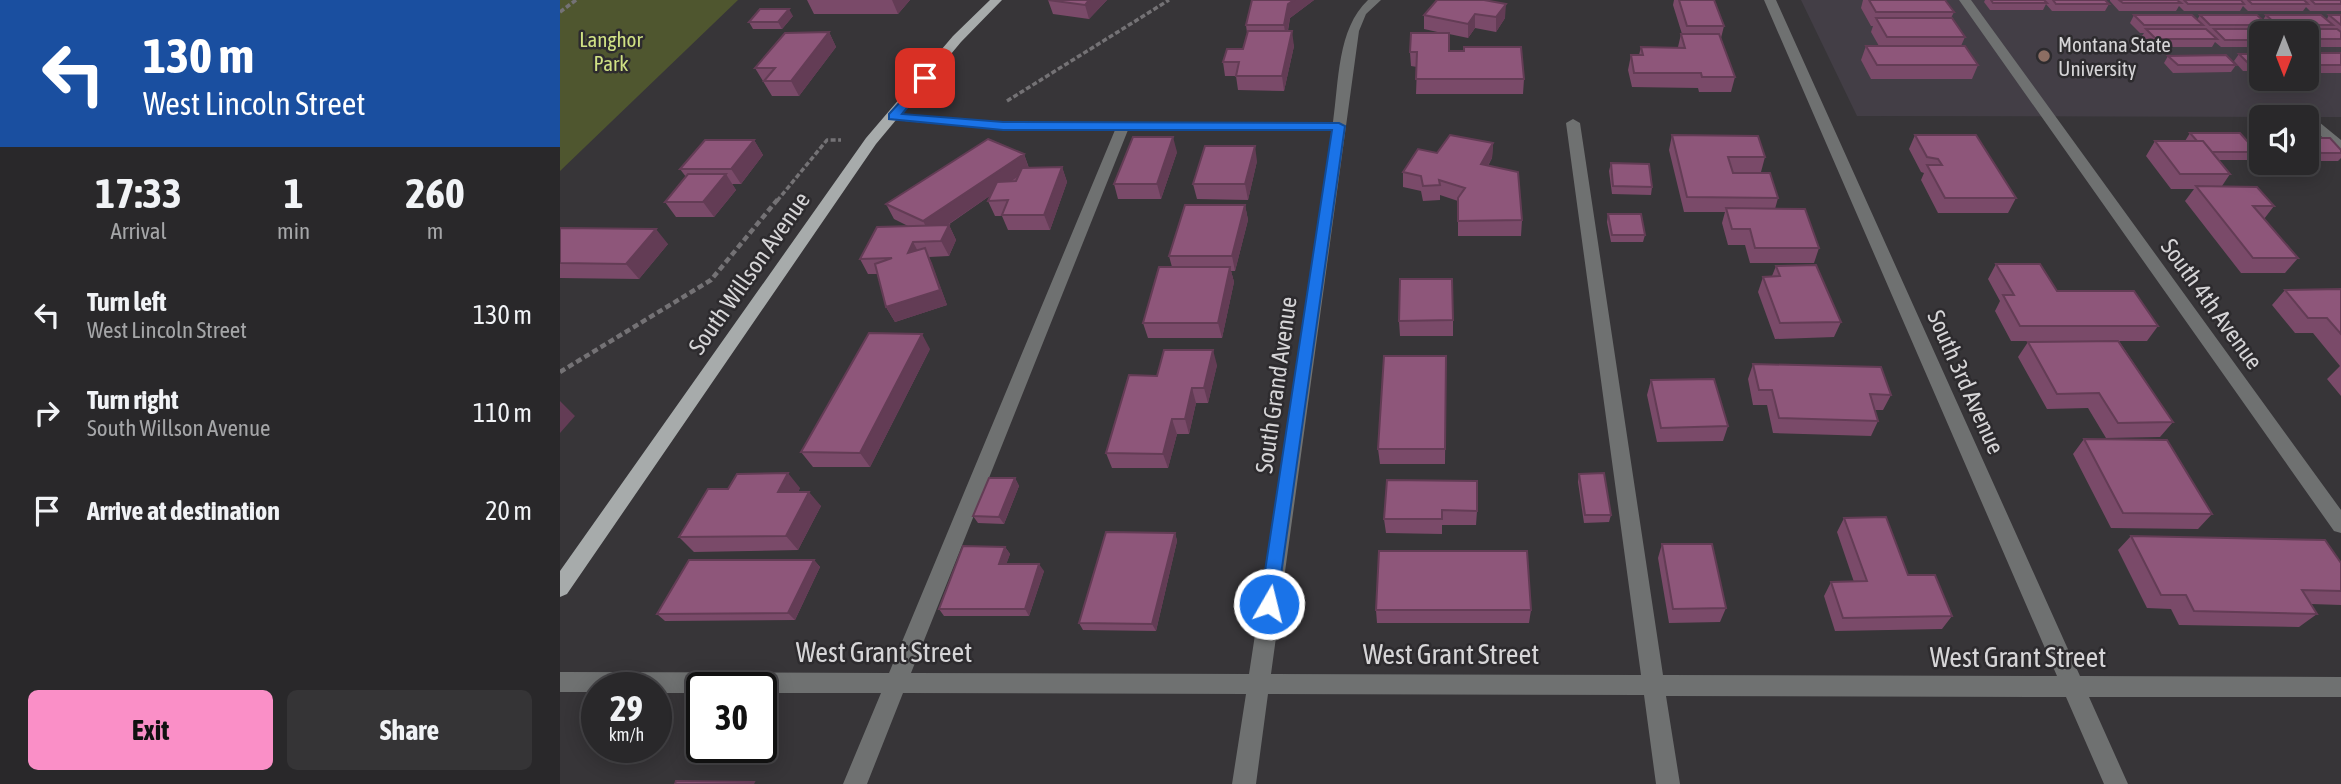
<!DOCTYPE html>
<html lang="en">
<head>
<meta charset="utf-8">
<style>
	body { margin:0; font-family:"Asap Condensed",sans-serif; background:#353436; color:#f1f3f6; height:100vh; display:flex; flex-direction:column; font-size:26px; white-space:nowrap }
	* { box-sizing:border-box; margin:0 }
	p { font-size:23px; color:#a5a6a8 }
	.icon { flex:none; width:38px; height:38px; fill:none; stroke:currentColor; stroke-width:2; stroke-linecap:round; stroke-linejoin:round }
	.map { position:relative; flex:1; overflow:hidden }
	.side { display:flex; flex-direction:column; background:#29282a; width:560px }
	.side>* { flex:none }
	.hud { background:#1a4fa0; color:#fff; overflow:hidden }
	.needle { width:46px; rotate:180deg }
	.controls { position:absolute; left:1689px; top:21px; display:grid; gap:14px }
	.controls a { display:grid; place-items:center; width:70px; height:70px; border-radius:10px; background:#29282a; box-shadow:0 4px 18px #0003,0 0 0 2px #454447; font-size:35px }
	.speed { position:absolute; left:21px; top:672px; display:flex; gap:14px; font-size:35px; font-weight:700; text-align:center }
	.speed>* { display:grid; place-content:center; width:91px; height:91px; border-radius:50%; background:#29282a; box-shadow:0 4px 18px #0003,0 0 0 2px #454447; line-height:1 }
	.speed small { font-size:18px; font-weight:400 }
	.speed .limit { border:4px solid #111; border-radius:10px; background:#fff; color:#111 }
	.pin { position:absolute; display:grid; place-items:center; width:60px; height:60px; color:#fff; margin:-30px; border-radius:14px; box-shadow:0 4px 10px #0006 }
	.me { position:absolute; width:77px; margin:-38px; rotate:8deg; stroke-linejoin:round; filter:drop-shadow(0 0 5px #0008) }
	.turn { display:flex; align-items:center; gap:24px; height:147px; padding:0 28px; font-size:32px }
	.turn .icon { width:91px; height:91px; stroke-width:2.5 }
	.turn b { display:block; font-size:49px; line-height:60px }
	.eta { display:flex; justify-content:space-evenly; align-items:center; height:119px; text-align:center }
	.eta b { font-size:42px; font-weight:700; line-height:49px }
	.button { display:flex; gap:14px; margin-top:auto; padding:14px 28px }
	.button a { flex:1; height:80px; border-radius:10px; background:#fa8fc7; color:#111; font-size:28px; font-weight:700; line-height:80px; text-align:center }
	.button a+a { background:#353436; color:#f1f3f6 }
	ul { padding:0; list-style:none }
	li { display:flex; align-items:center; gap:21px; height:98px; padding:0 28px }
	li div { flex:1 }
	li b { display:block; font-size:26px }
	li em { font-style:normal }
	main { display:flex; flex:1; min-height:0 }
	.map>svg:first-child { display:block }
	.built { fill:#433e46; fill-rule:evenodd }
	.green { fill:#4f562f }
	.lines { fill:none; stroke-linecap:round; stroke-linejoin:round }
	.path-far1 { stroke:#747275; stroke-width:3.5; stroke-dasharray:5 2.5; stroke-linecap:butt }
	.path { stroke:#747275; stroke-width:4.5; stroke-dasharray:6 3.5; stroke-linecap:butt }
	.minor { fill:#6f7171; fill-rule:evenodd }
	.major { fill:#a7abab; fill-rule:evenodd }
	.wall { fill:#7a4a69 }
	.shaded-wall { fill:#633c55 }
	.building { fill:#8e567a; stroke:#633c55; stroke-width:2 }
	.route { fill:#1a73e8; stroke:#114b97; stroke-width:2 }
	.education-dot { fill:#8d6e63; stroke:#2d2b2e; stroke-width:2.5 }
	.labels { text-anchor:middle; dominant-baseline:central; stroke-width:5; stroke-linejoin:round; paint-order:stroke }
	.far-park-label { font-size:21px; fill:#d0e184; stroke:#2d2b2e }
	.far-poi-label { font-size:21px; fill:#d6d5d7; stroke:#2d2b2e; text-anchor:start }
	.street-label { font-size:24px; fill:#d6d5d7; stroke:#2d2b2e }
	.near-street-label { font-size:28px; fill:#d6d5d7; stroke:#2d2b2e }
</style>
</head>
<body>
<main>
<section class="side">
<div class="hud">
<div class="turn"><svg class="icon" aria-label="left" viewBox="0 0 24 24"><path d="M17 20v-9H6M10 6l-5 5 5 5"/></svg><div><b>130 m</b>West Lincoln Street</div></div>
</div>
<div class="eta">
<div><b>17:33</b><p>Arrival</p></div>
<div><b>1</b><p>min</p></div>
<div><b>260</b><p>m</p></div>
</div>
<ul>
<li><svg class="icon" aria-label="left" viewBox="0 0 24 24"><path d="M17 20v-9H6M10 6l-5 5 5 5"/></svg><div><b>Turn left</b><p>West Lincoln Street</p></div><em>130 m</em></li>
<li><svg class="icon" aria-label="right" viewBox="0 0 24 24"><path d="M7 20v-9h11M14 6l5 5-5 5"/></svg><div><b>Turn right</b><p>South Willson Avenue</p></div><em>110 m</em></li>
<li><svg class="icon" aria-label="arrive" viewBox="0 0 24 24"><path d="M6 21V4h12l-3 4 3 4H6"/></svg><div><b>Arrive at destination</b></div><em>20 m</em></li>
</ul>
<div class="button"><a>Exit</a><a>Share</a></div>
</section>
<div class="map">
<svg width="1781" height="784" viewBox="0 0 1781 784">
	<rect width="100%" height="100%" fill="#373538"/>
	<path class="built" d="M1241 0H1781V117L1297 116ZM1701 33H1746V79H1701Z"/>
	<path class="green" d="M0 0H178L0 171Z"/>
	<g class="lines">
		<path class="path-far1" d="M0 12 16 0
			M447 101 609 0
			M217 201 267 140H281"/>
		<path class="path" d="M0 372 151 280 218 199"/>
		<path class="minor" d="M808 0H821L806 14 799 31 711 674 1081 675 1006 123 1013 119 1020 123 1103 675 1497 676 1204 0H1216L1520 676 1781 677V697H1529L1568 784H1544L1506 697 1106 696 1120 784H1096L1084 695 708 694 696 784H672L686 694 343 693 307 784H283L321 693H201V688H142V693H96V688H37V692H0V672L329 673 555 130H443L333 120 328 119V113L443 122H773C779 82 777 29 808 0ZM568 130H772L689 674 351 673Z
			M1399 0H1411L1781 510V533L1774 531Z
			M1759 122 1781 140V152L1776 151 1754 129 1752 126Z"/>
		<path class="major" d="M430 0H442L401 42 316 144 7 594 0 597V571L306 138 393 36Z"/>
	</g>
	<path class="wall" d="M247 0H350L338 14H254Z
		M488 0H547L529 19 493 14Z
		M692 0H754L730 18 728 31 734 46 724 91 678 90 676 76H665L663 62 683 49 687 33 686 25Z
		M877 0 945 18 936 32 915 28 908 38 889 34V51L964 79 963 94H856L857 67 851 66 850 52 882 33 864 29V15Z
		M1114 0H1154L1164 26 1161 38 1175 77 1171 92H1139L1138 88 1072 87 1068 70 1071 55H1079L1081 47H1118L1121 34H1122L1113 5Z
		M1303 0H1385L1394 12 1391 18 1405 37 1401 46 1418 65 1412 79H1311L1301 60 1306 46H1319L1311 32 1313 26H1311L1301 8Z
		M1425 0H1545L1549 4 1545 11H1492L1486 4 1483 10H1430L1424 2Z
		M1550 0H1781V11H1750L1746 7 1743 11H1688L1683 6 1680 11H1624L1619 6 1616 11H1559L1550 1Z
		M1574 15 1637 20 1640 15 1703 20 1706 15 1767 19 1769 15H1781V47H1746V33H1718L1719 32 1701 33V47H1661L1655 42 1652 47H1592L1582 36 1584 33H1580L1570 23Z
		M233 16 222 29H193L189 22Z
		M269 32 276 47 239 96H212L195 68Z
		M1746 53H1781V73H1750L1746 70Z
		M1679 54H1701V71H1683L1674 61Z
		M1608 56 1676 65 1671 72 1613 73 1604 63Z
		M1630 133 1697 152 1691 160H1658L1670 174 1662 186 1714 206 1704 219 1738 258 1725 273H1681L1625 201 1634 189H1611L1586 156 1595 141H1625Z
		M1112 135 1205 157 1201 172H1172L1173 173 1218 198 1215 209 1259 248 1254 263H1190L1185 245H1168L1162 223 1165 212H1124L1109 150Z
		M1355 135 1456 198 1448 213H1378L1361 180 1364 173 1361 172 1349 149Z
		M1747 138 1781 153V158L1778 161H1755L1746 151Z
		M194 140 203 155 181 184H172L176 190 154 217H116L105 202 126 177 120 169Z
		M933 143 932 158 928 166 962 220 961 236H898V201L880 195V200L863 201 861 191 843 187V172L877 153Z
		M617 152 601 199H558L554 184Z
		M464 154 469 168 502 167 507 182 490 230H448L442 216H435L428 201 431 195 388 225H389L396 240 389 256 369 257 387 305 335 322 326 307 317 274H308L300 259 348 226 334 219 326 204Z
		M697 161 688 200 637 199 633 184Z
		M1051 163 1092 187 1091 195 1052 194 1049 171Z
		M685 205 688 220 675 271H671L674 282 662 338H588L583 323 612 267 609 256Z
		M1048 214 1085 235 1083 242H1051L1047 222Z
		M0 228 108 244 79 279 0 278Z
		M1436 264 1497 291 1598 326 1587 341H1559L1613 422 1600 437 1546 438 1528 408 1487 409 1458 357 1468 342 1530 341H1451L1435 311 1440 301 1428 279Z
		M1216 266 1281 322 1274 337 1215 339 1198 292 1203 277 1212 276Z
		M1781 289V396L1767 379 1780 366 1753 333H1735L1712 305 1725 290Z
		M893 320V336H840L839 321Z
		M370 349 310 467H253L241 452Z
		M886 356 885 464H820L818 449Z
		M1193 364 1331 395 1323 410H1315L1318 421 1311 436 1213 433 1207 405H1193L1188 379Z
		M657 365 648 403H636L629 434H617L608 468H552L546 453 597 376Z
		M1091 380 1168 426 1163 441 1097 442 1087 395Z
		M1524 439 1652 514 1638 529 1551 528 1513 454Z
		M1019 474 1051 515 1049 522 1024 523 1018 482Z
		M455 478 459 486 444 524 418 523 413 516Z
		M827 480 917 511 916 525H882V534L826 533 824 519Z
		M240 488 238 492 261 506 238 550 134 552 119 537Z
		M1284 518 1392 616 1382 629 1275 631 1264 596 1271 582H1294L1277 532Z
		M615 533 617 541 596 631 523 630 519 623Z
		M1571 536 1781 563V605L1751 604 1757 614 1739 627 1619 625 1611 609 1587 608 1558 550Z
		M1102 544 1166 608 1160 622 1109 623 1098 558Z
		M445 547 450 554 446 564 484 571 469 616H384L379 609Z
		M254 560 260 567 235 620 105 621 97 614Z
		M816 610H971L969 623H817Z"/>
	<path class="shaded-wall" d="M332 0H350L338 14Z
		M529 0H547L529 19 525 5Z
		M734 0H754L730 18 726 39 724 25 728 4Z
		M946 4 945 18 936 32V17Z
		M229 9 233 16 222 29 218 22Z
		M915 14V28L908 38V24Z
		M732 31 734 46 724 91 722 76Z
		M269 32 276 47 239 96 231 81Z
		M613 137 617 152 601 199 597 184Z
		M194 140 203 155 181 184 171 169Z
		M933 143 932 158 920 179 921 164Z
		M695 146 697 161 688 200 685 184Z
		M464 154 469 169 371 236 363 221Z
		M502 167 507 182 490 230 484 215Z
		M166 174 176 190 154 217 143 202Z
		M685 205 688 220 675 271 672 256Z
		M389 225 396 240 389 256 381 241Z
		M96 229 108 244 79 279 66 264Z
		M353 242 361 257 348 253Z
		M365 248 372 263 387 305 335 322 326 307Z
		M670 267 674 282 662 338 658 323Z
		M362 334 370 349 310 467 300 453Z
		M653 350 657 365 648 403 644 388Z
		M632 388 636 403 629 434 625 419Z
		M0 401 15 416 0 433Z
		M612 419 617 434 608 468 603 454Z
		M228 473 240 488 230 507 218 492Z
		M455 478 459 486 444 524 439 517Z
		M249 492 261 506 238 550 226 536Z
		M615 533 617 541 596 631 592 624Z
		M445 547 450 554 444 571 439 564Z
		M254 560 260 567 235 620 228 613Z
		M479 564 484 571 469 616 465 609Z"/>
	<path class="building" d="M488 0H529L525 5Z
		M692 0H734L728 4 724 25H686Z
		M877 0H924L946 4 936 17 915 14 908 24 864 15Z
		M1119 0H1154L1164 26H1127Z
		M1309 0H1385L1394 12H1316Z
		M1431 0H1484L1487 3H1433Z
		M1493 0H1545L1549 4H1496Z
		M1559 0H1617L1621 3H1563Z
		M1624 0H1681L1684 4H1628Z
		M1688 0H1744L1748 4H1692Z
		M1751 0H1781V4H1755Z
		M200 9H229L218 22H189Z
		M1574 15H1632L1643 25H1584Z
		M1640 15H1697L1708 25H1650Z
		M1706 15H1761L1773 25H1717Z
		M1769 15H1781V25Z
		M1316 18H1392L1405 37H1327Z
		M1586 29H1646L1657 39H1596Z
		M1654 29H1712L1717 33H1701V40H1665Z
		M1721 29H1777L1781 32V39H1746V33H1726Z
		M688 31H732L722 76H676L679 62H663L667 49H683Z
		M269 32 231 81H204L215 68H195L225 33Z
		M851 33H889V51H904V47H961L964 79H856L857 52H850Z
		M1121 34H1159L1175 77H1142L1141 73H1074L1071 55H1083L1081 47 1125 48Z
		M1306 46H1405L1418 65H1317Z
		M1746 53H1781V65H1755L1746 58Z
		M1679 54H1701V63H1688Z
		M1666 55 1676 65H1618L1608 56Z
		M1630 133H1680L1697 152H1652L1643 141H1637Z
		M890 135 933 143 921 164 958 172 962 220 898 221V198L905 188 879 180 880 185 863 186 861 176 843 172 858 149 877 153Z
		M1112 135 1198 136 1205 157H1168L1173 173H1210L1218 198 1127 197Z
		M1355 135H1416L1456 198H1385L1367 165H1382L1378 159 1367 157Z
		M573 137H613L597 184H554Z
		M1747 138H1770L1781 150V153H1761Z
		M428 139 464 154 363 221 326 204Z
		M145 140H194L171 169H120Z
		M1595 141H1643L1670 174H1620Z
		M645 146H695L685 184H633Z
		M1051 163 1089 164 1092 187 1053 186Z
		M502 167 484 215H442L448 200 428 201 437 182 456 181 462 168Z
		M128 174H166L143 202H105Z
		M1636 186 1697 187 1714 206H1693L1738 258H1693Z
		M625 205H685L672 256H609Z
		M1166 208 1245 209 1259 248H1195L1190 229H1172Z
		M1048 214H1081L1085 235H1052Z
		M389 225 381 241 353 242 348 253 365 248 380 290 326 307 315 264 332 258 300 259 317 227Z
		M0 228 96 229 66 264 0 263Z
		M1436 264H1480L1497 291H1574L1598 326H1460L1443 295H1454Z
		M1256 265 1281 322 1220 323 1203 277 1220 276 1216 266Z
		M599 267H670L658 323H583Z
		M840 279H892L893 320 839 321Z
		M1781 289V334L1767 318H1748L1725 290Z
		M309 333 362 334 300 453 241 452Z
		M1558 341 1613 422 1558 423 1539 393 1497 394 1468 342Z
		M604 350H653L644 388H632L625 419H612L603 454 546 453 569 375 597 376Z
		M824 356H886L885 449H818Z
		M1193 364 1321 367 1331 395 1310 394 1318 421 1219 418 1212 390H1199Z
		M1154 379 1168 426 1101 428 1091 380Z
		M1524 439 1607 440 1652 514 1563 513Z
		M228 473 218 492H249L226 536 119 537 148 489H168L177 474Z
		M1044 473 1051 515H1025L1019 474Z
		M429 478H455L439 517 413 516Z
		M827 480 917 481V511L882 510V519H824Z
		M1326 517 1348 575H1375L1392 616 1283 618 1271 582 1307 581 1284 518Z
		M546 532 615 533 592 624 519 623Z
		M1571 536 1765 540 1781 563V591L1742 590 1757 614 1634 611 1626 595H1601Z
		M1102 544H1152L1166 608 1113 609Z
		M403 546 445 547 439 564H479L465 609H379Z
		M819 551H967L971 610H816Z
		M129 560H254L228 613 97 614Z
		M116 781 194 782 193 784H115Z"/>
	<path class="route" d="M365 75 371 78 342 114 443 122 779 123 785 126 716 610 709 612 702 610 700 604 772 130H443L329 119V114Z"/>
	<circle class="education-dot" cx="1484" cy="56" r="7"/>
	<g class="labels">
		<g class="far-park-label">
			<text x="51" y="39">Langhor<tspan x="51" dy="24">Park</tspan></text>
		</g>
		<g class="far-poi-label">
			<text x="1498" y="44">Montana State<tspan x="1498" dy="24">University</tspan></text>
		</g>
		<g class="street-label">
			<text transform="translate(189 273) rotate(-55)">South Willson Avenue</text>
			<text transform="translate(1652 304) rotate(54)">South 4th Avenue</text>
			<text transform="translate(1406 382) rotate(66)">South 3rd Avenue</text>
			<text transform="translate(716 385) rotate(-82)">South Grand Avenue</text>
		</g>
		<g class="near-street-label">
			<text x="324" y="652">West Grant Street</text>
			<text x="891" y="654">West Grant Street</text>
			<text x="1458" y="657">West Grant Street</text>
		</g>
	</g>
</svg>
<div class="controls">
<a><svg class="needle" viewBox="-14 -14 28 28"><path d="M0-13l5 13h-10z" fill="#e53935"/><path d="M0 13l5-13h-10z" fill="#a5a6a8"/></svg></a>
<a><svg class="icon" aria-label="sound" viewBox="0 0 24 24"><path d="M4 9h4l5-4v14l-5-4H4zM17 9q2 3 0 6"/></svg></a>
</div>
<div class="speed"><div>29<small>km/h</small></div><div class="limit">30</div></div>
<div class="pin" style="left:365px;top:78px;background:#d93025"><svg class="icon" aria-label="arrive" viewBox="0 0 24 24"><path d="M6 21V4h12l-3 4 3 4H6"/></svg></div>
<svg class="me" style="left:709px;top:604px" viewBox="-20 -20 40 40"><circle r="17" fill="#1a73e8" stroke="#fff" stroke-width="3"/><path d="M0-11L8 9 0 5-8 9z" fill="#fff"/></svg>
</div>
</main>
</body>
</html>
